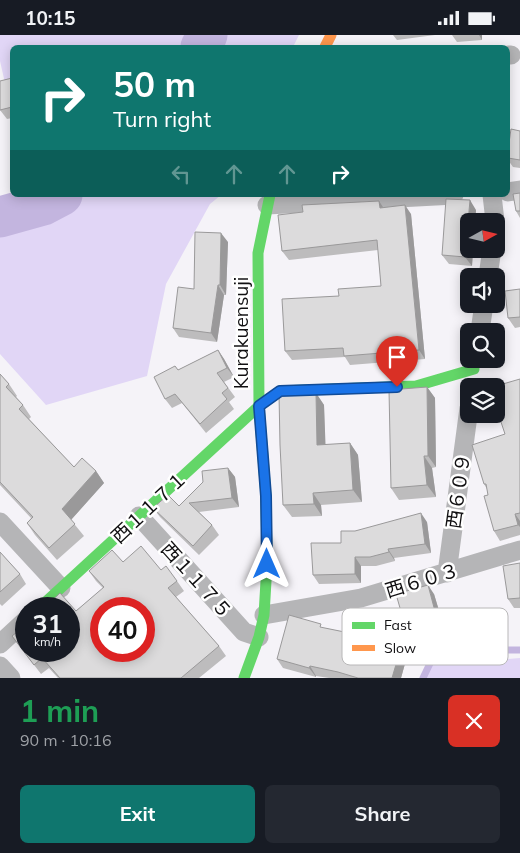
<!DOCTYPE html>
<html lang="en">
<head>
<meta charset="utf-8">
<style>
	body { margin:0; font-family:Mulish,"Noto Sans JP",sans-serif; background:#242831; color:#f1f3f6; height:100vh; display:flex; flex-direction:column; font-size:19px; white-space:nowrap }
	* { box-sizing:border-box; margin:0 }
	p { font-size:16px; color:#9ea1a6 }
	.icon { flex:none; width:28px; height:28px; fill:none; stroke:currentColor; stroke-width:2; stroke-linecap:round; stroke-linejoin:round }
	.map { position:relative; height:643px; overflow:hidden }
	.side { display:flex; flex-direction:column; background:#171b24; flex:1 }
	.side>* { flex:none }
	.top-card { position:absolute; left:10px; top:10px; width:500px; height:152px; border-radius:8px; box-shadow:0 2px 12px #0003; background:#0f766e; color:#fff; overflow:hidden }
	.needle { width:32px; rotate:82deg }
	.buttons { position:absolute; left:460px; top:178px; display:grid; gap:10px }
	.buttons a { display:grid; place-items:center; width:45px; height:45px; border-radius:8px; background:#171b24; box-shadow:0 2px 12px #0003; font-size:25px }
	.speed { position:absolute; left:15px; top:562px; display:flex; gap:10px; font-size:25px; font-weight:700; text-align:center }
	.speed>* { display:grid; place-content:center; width:65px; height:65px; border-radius:50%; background:#171b24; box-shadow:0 2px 12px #0003; line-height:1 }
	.speed small { font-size:12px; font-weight:400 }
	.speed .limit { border:8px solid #d22; background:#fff; color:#111 }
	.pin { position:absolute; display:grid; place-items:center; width:42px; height:42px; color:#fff; margin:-51px -21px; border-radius:50% 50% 50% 0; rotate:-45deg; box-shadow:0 0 5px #0007 }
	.pin .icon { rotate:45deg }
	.me { position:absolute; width:55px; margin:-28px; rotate:0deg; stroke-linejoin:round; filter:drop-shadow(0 0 4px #0008) }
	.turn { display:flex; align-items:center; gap:18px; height:105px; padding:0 20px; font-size:22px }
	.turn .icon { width:65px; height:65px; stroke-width:2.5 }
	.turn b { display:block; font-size:35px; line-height:42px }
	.lanes { display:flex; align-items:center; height:48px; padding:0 20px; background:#0003; justify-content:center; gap:25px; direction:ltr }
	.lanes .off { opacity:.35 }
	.round { display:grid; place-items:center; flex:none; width:52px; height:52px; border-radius:8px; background:#242831 }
	.summary { display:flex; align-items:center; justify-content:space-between; height:85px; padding:0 20px }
	h1 { font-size:30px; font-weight:700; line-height:38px; color:#1e9e55 }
	.primary-button { display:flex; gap:10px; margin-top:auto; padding:10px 20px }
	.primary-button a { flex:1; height:58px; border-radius:8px; background:#0f766e; color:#fff; font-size:20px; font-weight:700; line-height:58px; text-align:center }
	.primary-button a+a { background:#242831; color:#f1f3f6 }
	.status { display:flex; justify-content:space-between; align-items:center; height:35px; padding:0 25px; background:#171b24; direction:ltr }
	.status svg { height:14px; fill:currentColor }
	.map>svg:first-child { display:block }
	.green { fill:#e1d6f6 }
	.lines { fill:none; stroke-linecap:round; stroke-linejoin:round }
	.stream { stroke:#c3b5df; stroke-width:7 }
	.river { stroke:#c3b5df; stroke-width:41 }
	.street { stroke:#b5b5b7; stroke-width:19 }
	.fast { stroke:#63d668; stroke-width:11 }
	.slow { stroke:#ff974d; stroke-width:11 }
	.wall { fill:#bdbcbd }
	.shaded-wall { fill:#9a999a }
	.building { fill:#dcdbdc; stroke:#9a999a; fill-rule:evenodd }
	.route-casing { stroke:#114b97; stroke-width:12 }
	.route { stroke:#1a73e8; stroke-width:9 }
	.labels { text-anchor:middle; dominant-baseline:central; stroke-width:5; stroke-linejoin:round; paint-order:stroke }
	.street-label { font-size:19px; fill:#111012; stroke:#fff }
	.key { fill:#fff; stroke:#b8b7b8; stroke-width:1 }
	.key-label { font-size:14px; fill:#111012 }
</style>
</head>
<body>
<div class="status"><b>10:15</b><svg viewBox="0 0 49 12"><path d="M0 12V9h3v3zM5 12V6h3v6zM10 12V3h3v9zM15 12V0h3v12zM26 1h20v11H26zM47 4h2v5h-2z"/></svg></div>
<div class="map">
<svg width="520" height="643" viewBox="0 0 520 643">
	<rect width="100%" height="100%" fill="#f5f3f8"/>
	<path class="green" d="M0 0H299L293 12H12V45L5 48 0 26Z
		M83 160H221L210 169 166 249 147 341 46 370 0 319V172L60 177Z
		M520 623V643H424L428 630Z"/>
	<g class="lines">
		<path class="stream" d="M423 643 434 620 459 601 492 615H520"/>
		<path class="river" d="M201 12 207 0
			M0 182 43 170 62 160"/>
		<path class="street" d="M508 20H511
			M508 157 520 155
			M492 160 495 186
			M267 170 454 160
			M488 241 492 214
			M480 296 484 269
			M139 481 244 597 259 602
			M0 487 61 553
			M447 538 469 373
			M264 580 361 563 520 515
			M0 609 26 585
			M0 631 11 643"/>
		<path class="fast" d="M38 574 259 371 280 356 416 351 474 334
			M244 643 259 602 264 580 267 529 266 461 259 371 258 218 270 160"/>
		<path class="slow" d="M325 12 331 0"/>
	</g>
	<path class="wall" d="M393 0H435L397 5Z
		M452 0H487H482V5L457 7Z
		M12 43V83L7 84 0 75Z
		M520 96V133L513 132 508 125V115Z
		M520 158V183L516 176Z
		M379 166 383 172 411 179 425 324 350 330 345 322 292 325 285 316 339 261 381 251 378 215 289 225 282 216 303 177Z
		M476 175 472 231 449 229 442 220Z
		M228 207 226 260H224L217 307 179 302 173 293 194 254Z
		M520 254V292L515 293 508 283Z
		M218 315 224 324 234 342 224 347 235 362 229 367 234 374 206 398 182 368 172 373 165 364 175 331 178 335Z
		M0 339 9 349 17 361 16 362 23 370 31 382 29 384 74 432 96 436 104 448 71 485 84 501 57 525 35 500 27 488 31 483 0 450Z
		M520 344V500L500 506 494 496 487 454 484 449 505 399Z
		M427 352 435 363 436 432 432 433 436 462 399 465 391 453Z
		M316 358 324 370 325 410 350 408 358 420 362 467 321 470 322 481 292 482 283 470Z
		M228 433 235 442 239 472 199 477 212 490 219 500 199 520 160 482 153 473 179 471Z
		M427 487 431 518 394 523 395 526 376 531H361V548L319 549 313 540 341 508 355 496Z
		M0 517 20 539 26 549 2 571 0 569Z
		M123 527 161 535 177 546 184 556 176 562 219 611 226 621 199 643H58L49 633 41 639 12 601 76 576 103 553 96 546 89 536Z
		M520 528V573H514L508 564Z
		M434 559 443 589 427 594 430 604 407 611 408 618 401 643H329L316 641V642L283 633 277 624 324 593 369 602Z"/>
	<path class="shaded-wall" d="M479 0H482V5Z
		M470 165 476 175 475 186H469V214H473L472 231 465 222Z
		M379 166 385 175 380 173Z
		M405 170 411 179 425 324 419 315Z
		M221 198 228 207 226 260 220 250Z
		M218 250 224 260 217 307 211 298Z
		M218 315 224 324 234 342 227 333Z
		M427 352 435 363 436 432 428 421Z
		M316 358 324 370 326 422 317 410Z
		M350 408 358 420 362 467 353 455Z
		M424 421 432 433 436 462 427 450Z
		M228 433 235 442 239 472 232 463Z
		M96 436 104 448 70 486 62 474Z
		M313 458 321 470 322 481 314 469Z
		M421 478 427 487 431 518 425 509Z
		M515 479 520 486V492L518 490Z
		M388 514 394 523 395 526 389 517Z
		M355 522 361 531V548L355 539Z
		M428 550 434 559 443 589 436 580Z
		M421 584 427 594 430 604 423 595Z
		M400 601 407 611 408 618 401 643H392Z
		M310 631 316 641V642L309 633Z"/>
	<path class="building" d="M12 43V72L0 75V46Z
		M511 94 520 96V125L508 123V115Z
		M520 158V176H516L513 159Z
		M446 164 470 165 465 222 442 220Z
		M379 166 380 173 405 170 419 315 344 321 343 313 285 316 282 264 339 261 338 254 381 251 377 205 282 216 278 180 303 177 302 170Z
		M195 197 221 198 220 250H218L211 298 173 293 178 252 194 254Z
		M520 254V282L508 283 505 256Z
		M218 315 227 333 217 338 228 353 222 358 227 364 200 389 175 359 165 364 154 342 175 331 178 335Z
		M0 339 9 349 6 352 23 370 19 374 74 432 82 423 96 436 62 474 75 489 49 513 27 488 33 482 0 447Z
		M520 344V478L515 479 518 490 494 496 484 461 488 460 486 449H484L472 410 505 399 496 372V351Z
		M427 352 428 421H424L427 450 391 453 389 355Z
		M316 358 317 410 350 408 353 455 313 458 314 469 283 470 280 410 279 359Z
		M228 433 232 463 189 468 212 490 193 511 153 473 168 460 179 471 203 447 202 436Z
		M421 478 425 509 388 514 389 517 370 522H355V539L313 540 311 508H341V496H355Z
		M141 511 161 535 166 531 177 546 168 553 219 611 181 643H60L42 623 34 630 12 601 26 590V616H69V574H43L60 558 76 576 104 552 89 536 112 515 123 527ZM101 574H144V616H101Z
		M0 517 20 539 0 557Z
		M520 528V563L508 564 503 531Z
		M428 550 436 580 421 584 423 595 400 601 402 609 392 643H358L338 637 310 631 309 633 277 624 289 580 321 589 320 592 369 602 366 586 402 580 396 559Z"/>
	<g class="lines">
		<g class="route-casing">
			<path id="route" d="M267 529 266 461 259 371 280 356 397 352"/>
		</g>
		<use href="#route" class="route"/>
	</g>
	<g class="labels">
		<g class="street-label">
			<text transform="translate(241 298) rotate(-90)">Kurakuensuji</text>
			<text transform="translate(458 456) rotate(-82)">西６０９</text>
			<text transform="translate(149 472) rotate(-43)">西１１７１</text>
			<text transform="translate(197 545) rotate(48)">西１１７５</text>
			<text transform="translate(422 545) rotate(-17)">西６０３</text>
		</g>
	</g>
	<rect x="342" y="573" width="166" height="57" rx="8" class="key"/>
	<rect x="352" y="587" width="23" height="7" fill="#63d668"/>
	<rect x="352" y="610" width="23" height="6" fill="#ff974d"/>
	<g class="key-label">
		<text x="384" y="595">Fast</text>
		<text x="384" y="618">Slow</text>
	</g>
</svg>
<div class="buttons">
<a><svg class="needle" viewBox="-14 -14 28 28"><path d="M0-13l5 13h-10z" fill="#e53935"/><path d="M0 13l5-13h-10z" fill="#9ea1a6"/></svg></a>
<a><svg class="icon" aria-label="sound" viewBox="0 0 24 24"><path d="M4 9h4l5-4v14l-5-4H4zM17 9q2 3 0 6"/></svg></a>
<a><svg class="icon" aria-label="search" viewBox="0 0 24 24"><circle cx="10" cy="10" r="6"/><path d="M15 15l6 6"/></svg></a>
<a><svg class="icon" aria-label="layers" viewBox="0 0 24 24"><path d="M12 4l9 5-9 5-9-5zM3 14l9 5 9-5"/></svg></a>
</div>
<div class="speed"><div>31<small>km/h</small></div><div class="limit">40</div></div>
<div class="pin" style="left:397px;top:352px;background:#d93025"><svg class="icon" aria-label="arrive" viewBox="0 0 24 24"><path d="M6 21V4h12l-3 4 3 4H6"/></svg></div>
<svg class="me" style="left:267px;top:529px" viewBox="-20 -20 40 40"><path d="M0-17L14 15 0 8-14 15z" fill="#1a73e8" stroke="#fff" stroke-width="4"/></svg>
<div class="top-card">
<div class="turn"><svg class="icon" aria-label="right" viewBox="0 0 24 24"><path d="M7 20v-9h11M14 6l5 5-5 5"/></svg><div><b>50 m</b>Turn right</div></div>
<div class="lanes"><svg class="icon off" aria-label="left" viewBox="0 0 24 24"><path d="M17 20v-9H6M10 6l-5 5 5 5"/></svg><svg class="icon off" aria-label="ahead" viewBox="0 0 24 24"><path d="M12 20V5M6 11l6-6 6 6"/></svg><svg class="icon off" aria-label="ahead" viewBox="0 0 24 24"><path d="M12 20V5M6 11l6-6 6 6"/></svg><svg class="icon" aria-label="right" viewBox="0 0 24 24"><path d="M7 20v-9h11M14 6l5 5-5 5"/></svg></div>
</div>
</div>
<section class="side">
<div class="summary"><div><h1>1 min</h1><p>90 m · 10:16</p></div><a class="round" style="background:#d93025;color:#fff"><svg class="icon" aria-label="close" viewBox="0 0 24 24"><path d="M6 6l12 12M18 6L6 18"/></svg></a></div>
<div class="primary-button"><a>Exit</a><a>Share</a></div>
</section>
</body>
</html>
